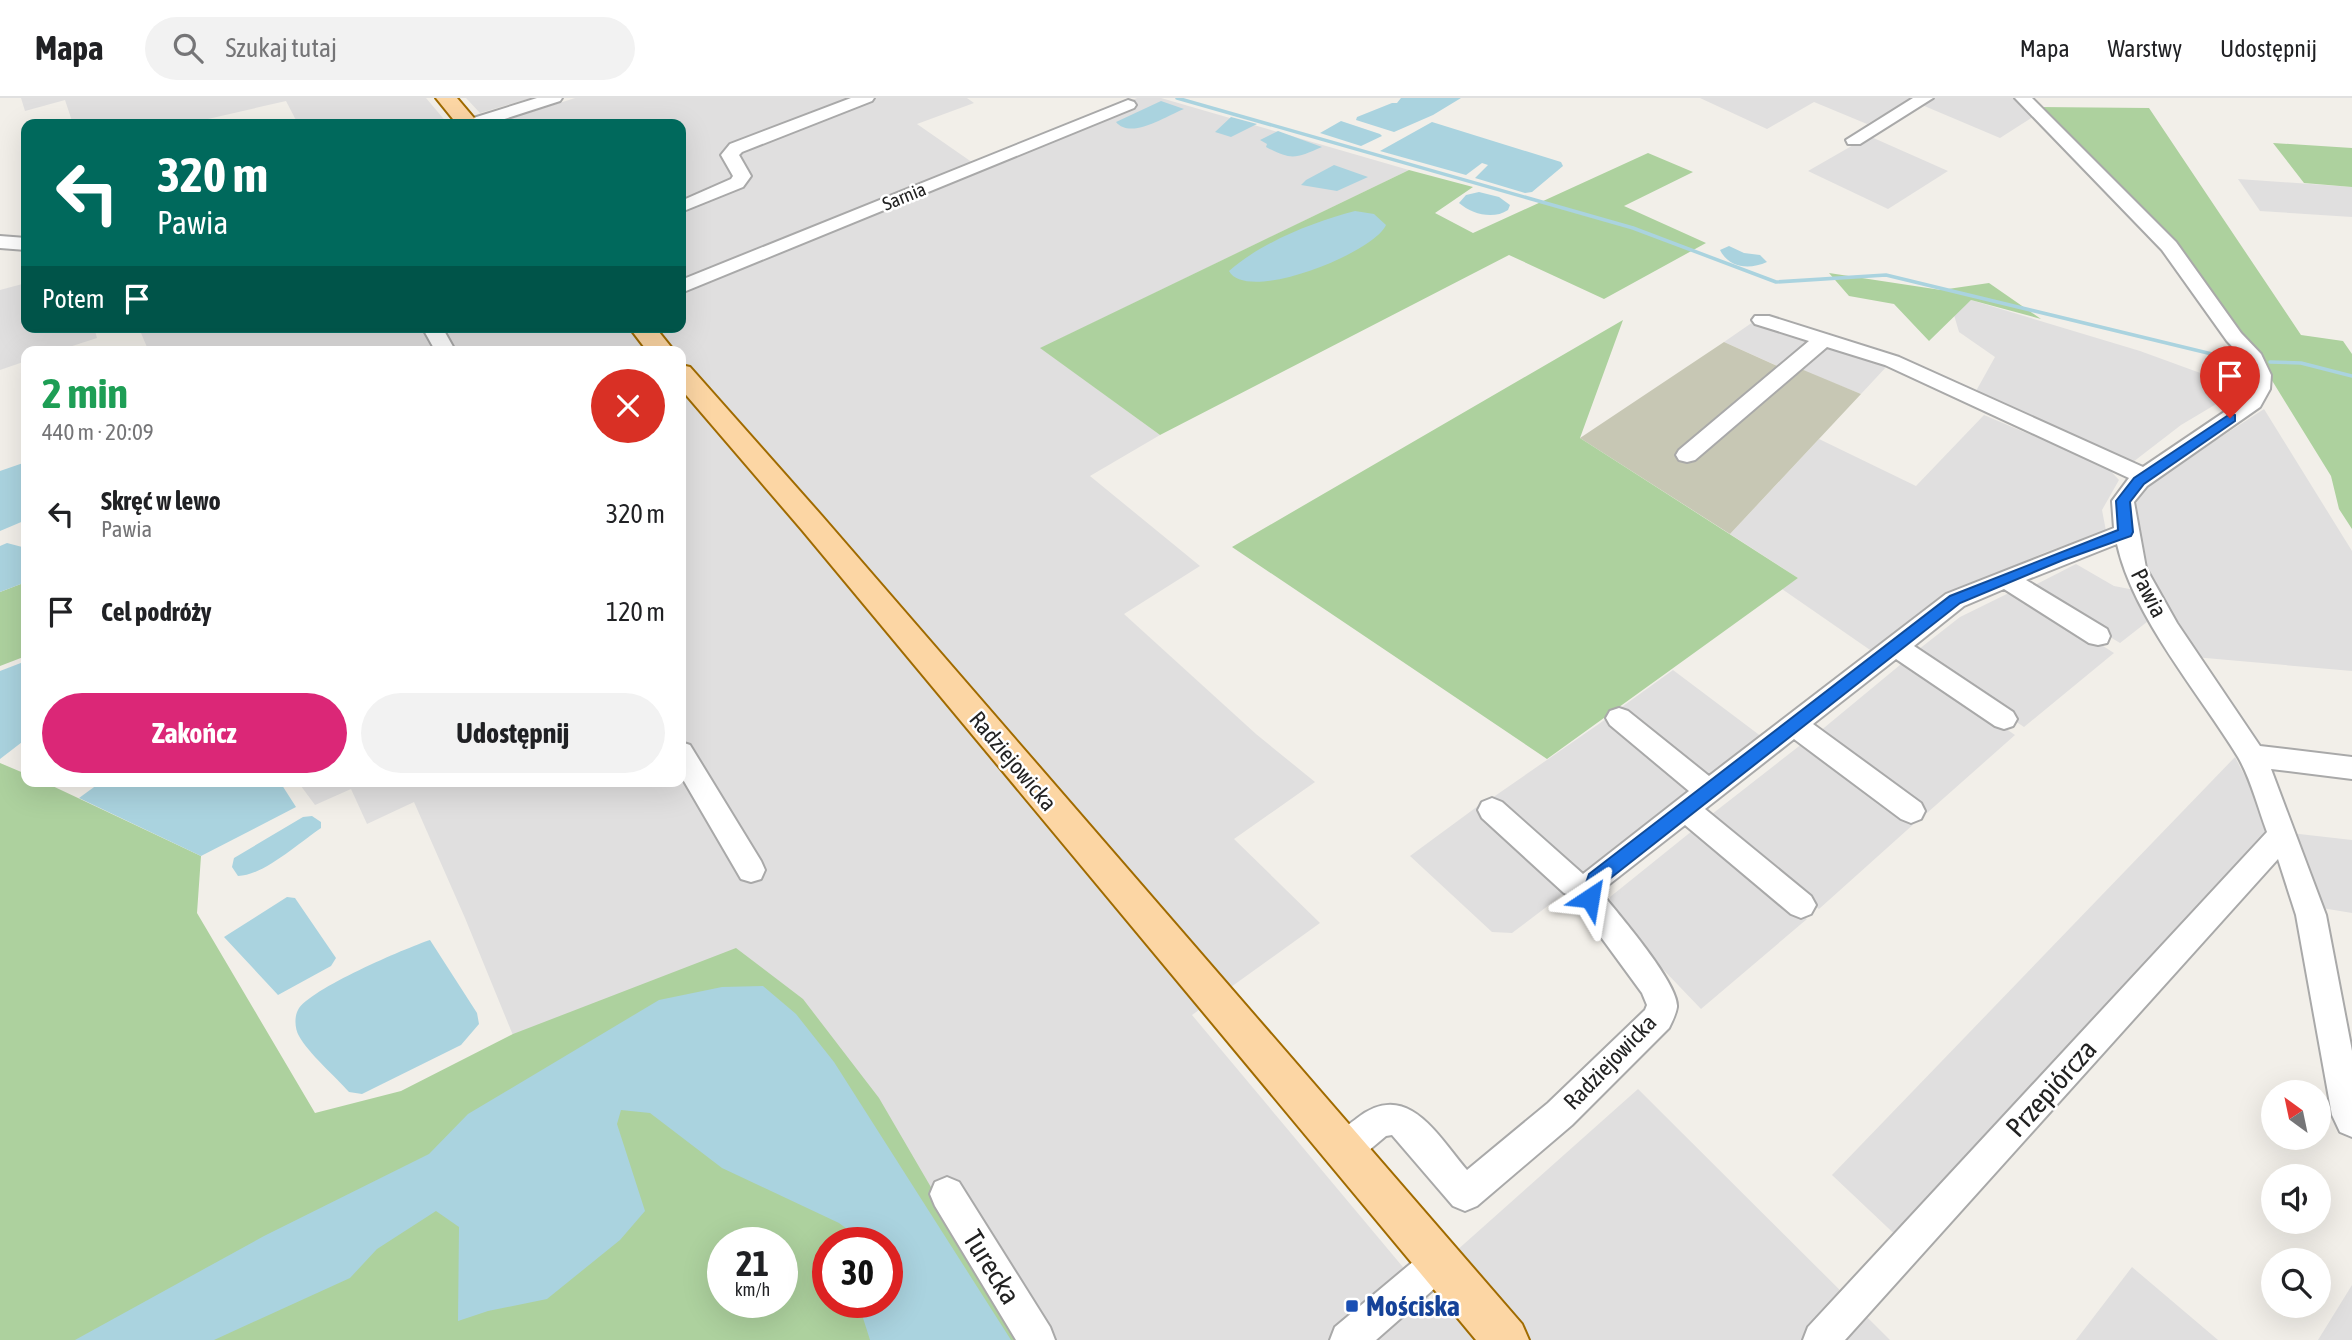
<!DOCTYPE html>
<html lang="pl">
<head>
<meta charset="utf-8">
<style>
	body { margin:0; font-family:"Asap Condensed",sans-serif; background:#f2f2f2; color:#202124; height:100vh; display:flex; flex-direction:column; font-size:26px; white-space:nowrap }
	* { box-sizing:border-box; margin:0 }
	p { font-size:23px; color:#757577 }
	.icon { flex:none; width:38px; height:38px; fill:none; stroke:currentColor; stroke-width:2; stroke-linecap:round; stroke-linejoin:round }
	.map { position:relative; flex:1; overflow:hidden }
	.sheet { position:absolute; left:21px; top:248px; width:665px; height:441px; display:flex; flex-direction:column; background:#fff; border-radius:14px; box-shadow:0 7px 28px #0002 }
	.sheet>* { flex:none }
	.hud { position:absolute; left:21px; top:21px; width:665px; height:214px; border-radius:14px; box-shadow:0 7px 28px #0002; background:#00695c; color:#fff; overflow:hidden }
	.needle { width:46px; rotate:327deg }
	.fabs { position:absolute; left:2261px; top:982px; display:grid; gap:14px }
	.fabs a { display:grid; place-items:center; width:70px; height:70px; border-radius:50%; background:#fff; box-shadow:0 7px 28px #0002; font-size:35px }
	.speed { position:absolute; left:707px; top:1129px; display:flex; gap:14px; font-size:35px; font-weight:700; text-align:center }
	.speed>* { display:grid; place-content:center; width:91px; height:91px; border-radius:50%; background:#fff; box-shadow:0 7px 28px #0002; line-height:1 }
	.speed small { font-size:18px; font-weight:400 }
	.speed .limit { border:10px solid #d22; background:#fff; color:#111 }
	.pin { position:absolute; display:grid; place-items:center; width:60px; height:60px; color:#fff; margin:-72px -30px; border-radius:50% 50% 50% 0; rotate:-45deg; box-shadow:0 0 7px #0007 }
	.pin .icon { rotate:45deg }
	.me { position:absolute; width:77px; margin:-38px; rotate:33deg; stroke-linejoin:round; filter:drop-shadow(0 0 5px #0008) }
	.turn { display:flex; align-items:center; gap:24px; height:147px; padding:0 21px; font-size:32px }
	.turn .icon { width:91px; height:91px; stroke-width:2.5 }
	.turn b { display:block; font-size:49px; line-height:60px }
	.then { display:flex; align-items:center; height:66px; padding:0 21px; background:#0003; gap:14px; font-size:26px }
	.round { display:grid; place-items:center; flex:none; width:74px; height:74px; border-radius:37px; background:#f2f2f2 }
	.head { display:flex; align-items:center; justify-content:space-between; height:119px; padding:0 21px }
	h1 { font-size:42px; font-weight:700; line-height:52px; color:#1e9e55 }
	.action { display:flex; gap:14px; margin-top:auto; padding:14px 21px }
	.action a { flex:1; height:80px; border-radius:42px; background:#db2777; color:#fff; font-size:28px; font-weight:700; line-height:80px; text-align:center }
	.action a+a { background:#f2f2f2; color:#202124 }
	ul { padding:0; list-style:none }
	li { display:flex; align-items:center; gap:21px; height:98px; padding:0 21px }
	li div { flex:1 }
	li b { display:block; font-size:26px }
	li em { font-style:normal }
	header { display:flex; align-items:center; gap:42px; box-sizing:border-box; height:98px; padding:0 35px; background:#fff; border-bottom:2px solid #e0e0e0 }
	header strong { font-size:33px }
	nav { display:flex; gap:38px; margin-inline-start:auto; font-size:24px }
	.search { width:490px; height:63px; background:#f2f2f2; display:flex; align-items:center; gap:18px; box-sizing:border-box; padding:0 24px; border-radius:38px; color:#757577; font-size:26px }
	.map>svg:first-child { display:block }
	.residential { fill:#e0dfdf; fill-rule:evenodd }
	.construction { fill:#c7c7b4 }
	.forest { fill:#add19e; fill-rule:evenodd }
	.water { fill:#aad3df }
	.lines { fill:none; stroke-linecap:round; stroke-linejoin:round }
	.stream { stroke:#aad3df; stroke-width:3.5 }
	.minor-casing { stroke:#a9a9a9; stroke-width:4 }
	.major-casing { stroke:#a06b00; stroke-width:4 }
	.minor { fill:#fff; fill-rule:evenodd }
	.major { fill:#fcd6a4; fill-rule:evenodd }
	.route { fill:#1a73e8; stroke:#114b97; stroke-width:2 }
	.transit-dot { fill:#1a4fb4; stroke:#fff; stroke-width:2.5 }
	.labels { text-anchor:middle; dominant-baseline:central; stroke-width:5; stroke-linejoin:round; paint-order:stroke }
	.far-street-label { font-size:19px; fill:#222; stroke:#fff }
	.street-label { font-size:23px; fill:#222; stroke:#fff }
	.near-street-label { font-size:28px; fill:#222; stroke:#fff }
	.near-transit-label { font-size:28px; font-weight:bold; fill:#164399; stroke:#fff; text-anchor:start }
</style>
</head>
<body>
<header>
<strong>Mapa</strong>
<div class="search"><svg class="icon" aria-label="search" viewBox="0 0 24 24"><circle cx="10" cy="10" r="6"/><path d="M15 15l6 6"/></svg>Szukaj tutaj</div>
<nav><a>Mapa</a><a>Warstwy</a><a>Udostępnij</a></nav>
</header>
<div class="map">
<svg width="2352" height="1242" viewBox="0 0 2352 1242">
	<rect width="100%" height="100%" fill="#f2efe9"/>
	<path class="residential" d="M21 0H426L448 26H298L286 3 186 26H73L65 2 25 13Z
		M466 0H531L480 15Z
		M575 0H967L974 5 917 26 976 67 1137 0H1161L1409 72 1041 250 1160 337 1090 378 1200 468 1124 516 1256 636 1315 684 1234 741 1320 825 1192 917 1433 1205 1470 1172 1455 1154 1638 991 1890 1242H0V1230L519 952 465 820 414 704 367 726 351 691 315 707 298 684H681V254H149L141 235 159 229H681V26H494ZM723 1144H782V1204H723ZM828 1144H887V1204H828Z
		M1700 0H1912L1867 26 1814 4 1767 31Z
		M1934 0H2020L2036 17 2000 40 1922 7Z
		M1869 38 1948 73 1888 111 1808 73Z
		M2238 81 2352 89V119L2260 113Z
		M26 185V229H94L97 240 54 254H26V263L0 272V192Z
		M1971 202 2140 253 2236 288 2218 305 2181 327 2133 364 1976 293 1995 259 1959 234 1954 217Z
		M1753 224 1888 267 1861 296 1801 272 1796 276 1724 244Z
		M2264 311 2352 453V573L2194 559 2140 469 2131 406 2145 388Z
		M1984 317 2107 369 2119 382 2102 412 2106 433 2046 454 1949 496 1873 554 1782 491 1798 480 1730 436 1819 341 1916 388Z
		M2076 466 2114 488 2140 493 2152 520 2120 545 2029 490Z
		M2015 492 2114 555 2024 629 1914 555 1960 519Z
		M1906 562 2015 637 1927 715 1819 634Z
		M1673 572 1762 639 1708 681 1619 611Z
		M1606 621 1691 689 1692 695 1585 777 1573 773 1492 700Z
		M1807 642 1916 724 1819 811 1707 720Z
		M2235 659 2273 733 2352 742V815L2316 809 2300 752 2254 750 1904 1145 1832 1077Z
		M1478 708 1570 791 1512 835 1492 834 1410 758Z
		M1692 733 1701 735 1807 821 1701 911 1611 817 1610 799Z
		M2132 1169 2218 1242H2076Z
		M2352 1187V1242H2318Z"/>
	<path class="construction" d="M1724 244 1795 276 1801 271 1861 296 1730 436 1580 340Z"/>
	<path class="forest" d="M2039 9 2149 10 2301 237 2343 243 2352 256V431L2339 411 2331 378 2268 276 2175 148Z
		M2273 45 2352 50V89L2304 85Z
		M1648 55 1693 74 1624 108 1706 145 1604 201 1509 157 1160 337 1040 250 1409 72 1473 89 1435 115 1473 135Z
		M1829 175 1941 192 1989 185 2041 221 1971 202 1929 243 1894 206 1849 198Z
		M1623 222 1580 340 1798 480 1547 661 1232 449Z
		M26 484V558L0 568V494Z
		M0 665 26 676V684H44L201 758 197 815 315 1015 401 993 513 936 736 850 803 901 879 1000 1020 1242H0ZM723 1144H782V1204H723ZM828 1144H887V1204H828Z"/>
	<path class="water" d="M1401 0H1461L1433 17 1394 34 1356 22 1357 19 1392 5H1397Z
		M1161 3 1184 11C1166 18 1131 42 1116 24Z
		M1231 19 1257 26 1231 39 1215 34Z
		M1341 23 1380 36 1382 38 1361 48 1320 35Z
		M1432 24 1561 64 1563 68 1532 94 1525 95 1475 80 1488 67 1482 65 1466 77 1380 53Z
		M1278 33 1322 49C1296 60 1292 63 1266 49L1267 46 1260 42Z
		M1334 67 1368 79 1337 93 1301 87 1306 82Z
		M1479 94 1499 99 1510 107 1508 112C1493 122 1472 116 1459 105L1466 97Z
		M1355 113 1374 116 1386 127C1374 155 1247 206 1229 173 1262 144 1313 124 1355 113Z
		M1729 148 1744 155 1760 157 1767 164C1749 172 1729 170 1720 152Z
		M26 364V422L0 433V373Z
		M7 445 26 450V484L0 494V448Z
		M26 563V641L0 661V573Z
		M101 684H280L296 709 201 758 79 700Z
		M312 718 321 724V730C300 744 263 778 238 778L232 769 234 760 303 719Z
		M287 799 295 800 336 860 331 868 278 897 224 839Z
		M430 842 477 915 479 926 461 947 362 996 349 994C335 978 309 956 299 938 295 932 294 919 298 912 309 891 406 850 430 842Z
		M763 888 796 916 834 964 1011 1242H870L858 1204H887V1144H860V1141L839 1125 722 1070 650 1015 621 1012 617 1026 645 1113 620 1142 547 1201 488 1213 458 1223 459 1129 436 1113 377 1151 350 1180 214 1242H75L264 1138 429 1056 468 1016 659 902 722 889Z"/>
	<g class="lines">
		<path class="stream" d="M1177 0 1633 130 1776 184 1886 177 2249 265
			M2270 264 2301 265 2352 278"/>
		<g class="minor-casing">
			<path id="minor" d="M537 0H562L560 3 489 26H465L467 22Z
				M851 0H874L872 3 742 54 739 57 751 78 743 89 681 114V103L731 81 733 78 721 57 730 46Z
				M1913 0H1933L1860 46H1848L1846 42Z
				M2015 0H2032L2176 144 2241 235 2261 256 2271 277 2270 291 2260 309 2147 388 2134 404 2146 470 2177 525 2260 648 2352 659V681L2271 671 2326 817 2352 953V1039L2340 1034 2332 1017 2296 817 2278 761 1845 1242H1803L1808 1229 2267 734C2258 710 2251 681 2238 659 2199 595 2133 519 2117 446L2026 482 2107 531 2110 538 2107 545 2098 547 2089 545 2004 491 1964 508 1914 548 2013 614 2017 621 2013 628 2004 631 1995 628 1896 561 1813 626 1921 705 1925 713 1921 721 1911 725 1901 721 1794 641 1705 711 1811 798 1816 807 1811 816 1801 820 1791 816 1685 727 1607 788 1604 798C1620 818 1679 886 1677 909 1676 916 1672 924 1669 930L1572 1027 1477 1108 1465 1113 1453 1108 1392 1037 1386 1038 1355 1064 1343 1069 1331 1064 1326 1052C1333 1037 1344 1030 1356 1021 1407 980 1437 1037 1467 1072L1548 1005 1645 912 1647 907 1642 895 1579 809 1575 799 1564 795 1482 720 1478 712 1482 704 1492 700 1502 704 1583 776 1689 693 1610 627 1606 620 1610 613 1619 610 1628 613 1709 678 1946 496 2114 430 2112 403 2129 380 1885 267 1827 249 1695 362 1687 364 1679 362 1676 357 1679 352 1809 243 1755 226 1752 222 1755 218H1769L1899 259 2143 369 2245 300 2250 291 2251 277 2245 262 2227 243 2162 152Z
				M1128 2 1134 4 1136 7 1134 10 681 195V182Z
				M0 138 26 140V152L0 150Z
				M422 229H442L456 254H436Z
				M681 644 690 647 761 763 765 772 761 781 751 784 741 781 681 678Z
				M947 1079 959 1084 1050 1229 1055 1242H1016L935 1108 930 1096 935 1084Z
				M1439 1147 1451 1152 1456 1164 1451 1176 1376 1242H1330L1335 1229 1427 1152Z"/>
		</g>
		<g class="major-casing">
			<path id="major" d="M436 0H457L479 26H457Z
				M629 229H655L675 254H648Z
				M681 267 690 269 822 418 1522 1226 1529 1242H1476L802 432 681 291Z"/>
		</g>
		<use href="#minor" class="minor"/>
		<use href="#major" class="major"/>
	</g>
	<path class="route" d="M2230 316 2235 317V323L2144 386 2130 404 2133 434 2131 438 2063 462 1960 505 1603 786 1596 805 1590 807 1583 805 1581 800 1589 776 1950 498 2118 432 2116 403 2134 380Z"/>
	<rect class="transit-dot" x="1345" y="1201" width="14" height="14" rx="3.5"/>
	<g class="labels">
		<g class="far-street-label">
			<text transform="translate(904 98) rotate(-22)">Sarnia</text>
		</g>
		<g class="street-label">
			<text transform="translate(2149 495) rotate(63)">Pawia</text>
			<text transform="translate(1013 663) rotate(50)">Radziejowicka</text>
			<text transform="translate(1610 964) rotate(-46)">Radziejowicka</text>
		</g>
		<g class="near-street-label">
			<text transform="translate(2051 990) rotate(-48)">Przepiórcza</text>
			<text transform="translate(992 1169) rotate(58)">Turecka</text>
		</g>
		<g class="near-transit-label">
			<text x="1366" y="1208">Mościska</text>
		</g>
	</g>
</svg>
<div class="fabs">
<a><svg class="needle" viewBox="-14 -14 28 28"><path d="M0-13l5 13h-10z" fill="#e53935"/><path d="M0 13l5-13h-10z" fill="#757577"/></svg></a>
<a><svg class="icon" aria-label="sound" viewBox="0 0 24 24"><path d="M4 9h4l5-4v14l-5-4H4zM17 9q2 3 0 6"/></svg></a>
<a><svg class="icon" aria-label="search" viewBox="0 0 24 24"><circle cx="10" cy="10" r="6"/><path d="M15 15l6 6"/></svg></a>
</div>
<div class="speed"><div>21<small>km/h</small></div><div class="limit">30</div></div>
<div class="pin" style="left:2230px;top:320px;background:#d93025"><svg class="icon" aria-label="arrive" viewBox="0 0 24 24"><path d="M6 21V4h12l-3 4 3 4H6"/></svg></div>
<svg class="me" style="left:1590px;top:800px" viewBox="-20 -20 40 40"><path d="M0-17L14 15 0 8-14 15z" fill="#1a73e8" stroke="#fff" stroke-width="4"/></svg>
<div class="hud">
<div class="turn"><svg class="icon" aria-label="left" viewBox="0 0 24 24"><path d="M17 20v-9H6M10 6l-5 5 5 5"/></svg><div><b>320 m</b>Pawia</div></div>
<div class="then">Potem<svg class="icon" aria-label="arrive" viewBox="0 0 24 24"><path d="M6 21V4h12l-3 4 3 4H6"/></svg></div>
</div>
<section class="sheet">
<div class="head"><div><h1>2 min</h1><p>440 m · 20:09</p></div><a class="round" style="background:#d93025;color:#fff"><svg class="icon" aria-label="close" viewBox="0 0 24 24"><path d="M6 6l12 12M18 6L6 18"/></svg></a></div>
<ul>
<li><svg class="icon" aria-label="left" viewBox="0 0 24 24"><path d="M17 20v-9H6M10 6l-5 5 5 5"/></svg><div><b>Skręć w lewo</b><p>Pawia</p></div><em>320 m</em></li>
<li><svg class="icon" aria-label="arrive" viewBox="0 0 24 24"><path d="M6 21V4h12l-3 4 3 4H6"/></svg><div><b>Cel podróży</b></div><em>120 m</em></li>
</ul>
<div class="action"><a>Zakończ</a><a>Udostępnij</a></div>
</section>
</div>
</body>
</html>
